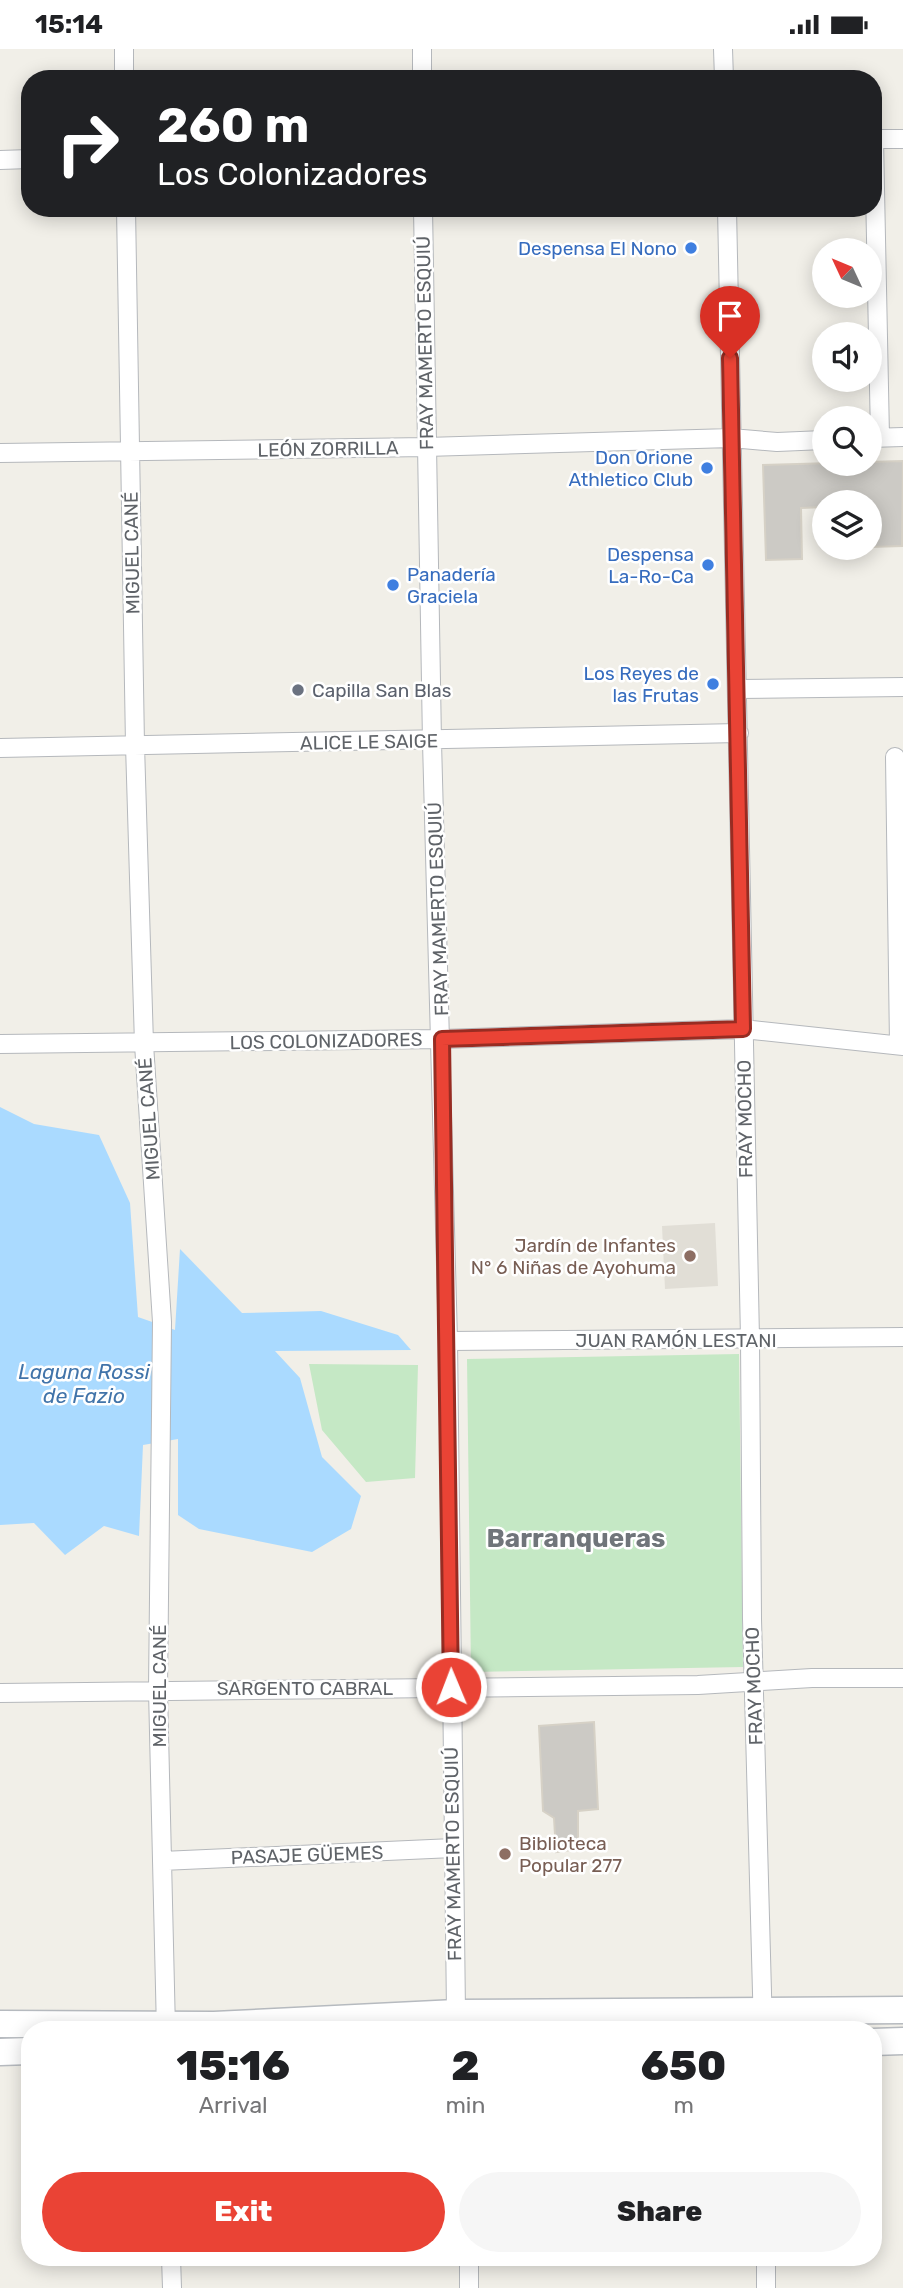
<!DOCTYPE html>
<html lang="en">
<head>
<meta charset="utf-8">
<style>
	body { margin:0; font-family:Rubik,sans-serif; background:#f6f6f6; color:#202124; height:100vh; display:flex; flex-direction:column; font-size:26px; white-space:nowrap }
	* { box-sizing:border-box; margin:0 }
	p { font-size:23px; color:#757577 }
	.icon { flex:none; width:38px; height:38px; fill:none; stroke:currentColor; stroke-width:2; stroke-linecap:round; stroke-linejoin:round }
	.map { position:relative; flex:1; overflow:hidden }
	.panel { position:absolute; left:21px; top:1972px; width:861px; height:245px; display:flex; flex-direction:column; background:#fff; border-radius:28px; box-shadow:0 4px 18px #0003 }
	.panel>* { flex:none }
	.top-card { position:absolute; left:21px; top:21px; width:861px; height:147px; border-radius:28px; box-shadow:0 4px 18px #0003; background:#202124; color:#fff; overflow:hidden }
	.needle { width:46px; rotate:314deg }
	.tools { position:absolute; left:812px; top:189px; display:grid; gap:14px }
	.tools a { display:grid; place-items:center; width:70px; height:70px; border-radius:50%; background:#fff; box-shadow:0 4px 18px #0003; font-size:35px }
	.pin { position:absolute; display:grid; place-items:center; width:60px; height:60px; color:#fff; margin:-72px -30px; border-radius:50% 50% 50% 0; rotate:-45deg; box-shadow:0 0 7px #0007 }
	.pin .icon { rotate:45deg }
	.me { position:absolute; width:77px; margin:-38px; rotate:359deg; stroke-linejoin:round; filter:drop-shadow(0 0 5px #0008) }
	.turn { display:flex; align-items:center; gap:24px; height:147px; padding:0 21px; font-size:32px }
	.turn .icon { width:91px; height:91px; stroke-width:2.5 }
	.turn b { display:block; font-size:49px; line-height:60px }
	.eta { display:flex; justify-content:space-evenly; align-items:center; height:119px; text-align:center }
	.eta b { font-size:42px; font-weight:800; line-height:49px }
	.primary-button { display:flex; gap:14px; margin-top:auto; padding:14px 21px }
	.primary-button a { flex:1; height:80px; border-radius:42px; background:#ea4335; color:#fff; font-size:28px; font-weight:800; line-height:80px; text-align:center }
	.primary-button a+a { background:#f6f6f6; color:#202124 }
	.status { display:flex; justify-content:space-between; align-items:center; height:49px; padding:0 35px; background:#fff; direction:ltr }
	.status svg { height:19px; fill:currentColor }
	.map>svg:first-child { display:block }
	.education { fill:#e1ded6 }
	.green { fill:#c5e8c5 }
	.water { fill:#aadaff }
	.building { fill:#cccac5; stroke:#d6d1c6; stroke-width:2 }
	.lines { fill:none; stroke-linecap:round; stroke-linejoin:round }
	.street-casing { stroke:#b5b8bc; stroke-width:20 }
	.secondary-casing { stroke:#b6babf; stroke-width:29 }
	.street { stroke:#fff; stroke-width:18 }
	.secondary { stroke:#fff; stroke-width:26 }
	.route-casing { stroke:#982c22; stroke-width:18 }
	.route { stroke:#ea4335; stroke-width:12 }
	.shop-dot { fill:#3f7fe0; stroke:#fff; stroke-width:2.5 }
	.worship-dot { fill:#6b7280; stroke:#fff; stroke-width:2.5 }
	.education-dot { fill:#8d6e63; stroke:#fff; stroke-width:2.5 }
	.labels { text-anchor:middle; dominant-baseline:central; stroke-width:5; stroke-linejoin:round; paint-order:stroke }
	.shop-label { font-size:19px; fill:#366cbe; stroke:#fff; text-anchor:end }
	.street-label { font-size:19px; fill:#5f6368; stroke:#fff }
	.worship-label { font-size:19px; fill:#5b616d; stroke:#fff; text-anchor:start }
	.education-label { font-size:19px; fill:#785e54; stroke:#fff; text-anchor:end }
	.water-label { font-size:21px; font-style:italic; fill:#4174aa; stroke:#fff }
	.district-label { font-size:26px; font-weight:bold; fill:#70757a; stroke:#fff }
</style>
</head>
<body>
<div class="status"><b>15:14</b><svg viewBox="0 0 49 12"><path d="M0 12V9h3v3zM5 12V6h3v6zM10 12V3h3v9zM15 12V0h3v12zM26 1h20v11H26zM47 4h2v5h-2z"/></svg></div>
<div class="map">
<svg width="903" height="2239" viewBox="0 0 903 2239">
	<rect width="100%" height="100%" fill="#f1efe8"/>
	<path class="education" d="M715 1174 718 1237 665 1240 662 1177Z"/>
	<path class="green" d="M739 1305 743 1618 471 1623 467 1310Z
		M309 1315 418 1316 415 1429 366 1433 322 1381Z"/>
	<path class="water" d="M0 1058 34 1075 99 1086 130 1154 138 1268 175 1281 180 1200 242 1264 321 1262 398 1286 411 1301 275 1302 300 1329 322 1408 361 1447 351 1480 312 1503 199 1480 178 1466V1390L143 1396 139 1487 104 1477 65 1506 34 1474 0 1476Z"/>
	<path class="building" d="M903 412 902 497 870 498V453H824V458L801 459 802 510 766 511 763 416Z
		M594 1673 598 1760 578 1762V1800L556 1803 554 1769 543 1762 539 1677Z"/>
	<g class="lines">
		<g class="street-casing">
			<path id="street" d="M124 0V30
				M422 0V30
				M723 0 724 30
				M873 90H903
				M874 90 880 388
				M0 111 30 110
				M126 159 135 696 144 995 162 1273 158 1641 166 1981
				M423 159 432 693 448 1292 456 1964 460 1981
				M727 159 750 1290 752 1570 763 1981
				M870 389 903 388
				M0 404 426 398 731 389 777 393 824 391
				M737 640 903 638
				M0 699 739 684
				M895 708 899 996
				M0 995 442 990 743 980 903 997
				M448 1292 903 1288
				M0 1644 698 1636 812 1629H903
				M162 1812 453 1799
				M171 2208 172 2239
				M469 2208V2239
				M766 2208V2239"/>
		</g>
		<g class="secondary-casing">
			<path id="secondary" d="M0 1975 214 1976 456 1964 903 1961
				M873 1993 903 1992
				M0 2003 30 2002"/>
		</g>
		<use href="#street" class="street"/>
		<use href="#secondary" class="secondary"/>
	</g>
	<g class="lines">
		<g class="route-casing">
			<path id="route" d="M451 1638 442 990 743 980 730 309"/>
		</g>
		<use href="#route" class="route"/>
	</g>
	<g class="shop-dot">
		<circle cx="691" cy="199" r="7"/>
		<circle cx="707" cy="419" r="7"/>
		<circle cx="708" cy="516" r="7"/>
		<circle cx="393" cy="536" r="7"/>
		<circle cx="713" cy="635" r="7"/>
	</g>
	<circle class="worship-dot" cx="298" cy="641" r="7"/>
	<g class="education-dot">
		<circle cx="690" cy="1207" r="7"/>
		<circle cx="505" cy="1805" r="7"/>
	</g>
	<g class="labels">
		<g class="shop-label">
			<text x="677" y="199">Despensa El Nono</text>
			<text x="693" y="408">Don Orione<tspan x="693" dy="22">Athletico Club</tspan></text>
			<text x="694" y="505">Despensa<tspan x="694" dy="22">La-Ro-Ca</tspan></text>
			<text x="407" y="525" text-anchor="start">Panadería<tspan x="407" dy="22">Graciela</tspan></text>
			<text x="699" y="624">Los Reyes de<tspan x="699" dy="22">las Frutas</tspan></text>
		</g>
		<g class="street-label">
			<text transform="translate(425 294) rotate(-91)">FRAY MAMERTO ESQUIÚ</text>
			<text transform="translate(328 400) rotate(-1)">LEÓN ZORRILLA</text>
			<text transform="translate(132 504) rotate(-91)">MIGUEL CANÉ</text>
			<text transform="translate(369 693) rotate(-1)">ALICE LE SAIGE</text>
			<text transform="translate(438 860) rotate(-92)">FRAY MAMERTO ESQUIÚ</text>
			<text transform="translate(326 992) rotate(-1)">LOS COLONIZADORES</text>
			<text transform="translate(149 1070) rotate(-94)">MIGUEL CANÉ</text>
			<text transform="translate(745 1070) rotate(-91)">FRAY MOCHO</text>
			<text x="676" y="1291">JUAN RAMÓN LESTANI</text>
			<text transform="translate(159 1637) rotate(-90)">MIGUEL CANÉ</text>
			<text transform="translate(754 1637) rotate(-92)">FRAY MOCHO</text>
			<text x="305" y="1639">SARGENTO CABRAL</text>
			<text transform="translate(453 1805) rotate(-91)">FRAY MAMERTO ESQUIÚ</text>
			<text transform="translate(307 1806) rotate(-2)">PASAJE GÜEMES</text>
		</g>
		<g class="worship-label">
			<text x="312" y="641">Capilla San Blas</text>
		</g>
		<g class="education-label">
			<text x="676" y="1196">Jardín de Infantes<tspan x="676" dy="22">N° 6 Niñas de Ayohuma</tspan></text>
			<text x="519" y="1794" text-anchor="start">Biblioteca<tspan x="519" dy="22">Popular 277</tspan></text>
		</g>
		<g class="water-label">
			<text x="84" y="1322">Laguna Rossi<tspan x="84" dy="24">de Fazio</tspan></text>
		</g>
		<g class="district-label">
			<text x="576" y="1489">Barranqueras</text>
		</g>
	</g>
</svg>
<div class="tools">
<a><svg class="needle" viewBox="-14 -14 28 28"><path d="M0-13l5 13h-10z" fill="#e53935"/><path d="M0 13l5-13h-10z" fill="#757577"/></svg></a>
<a><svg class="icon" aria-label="sound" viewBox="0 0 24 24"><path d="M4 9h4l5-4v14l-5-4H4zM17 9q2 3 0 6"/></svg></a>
<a><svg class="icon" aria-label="search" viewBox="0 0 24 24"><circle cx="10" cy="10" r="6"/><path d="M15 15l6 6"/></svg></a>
<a><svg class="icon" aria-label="layers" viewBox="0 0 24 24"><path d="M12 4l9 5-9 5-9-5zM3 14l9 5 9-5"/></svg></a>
</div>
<div class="pin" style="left:730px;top:309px;background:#d93025"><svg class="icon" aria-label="arrive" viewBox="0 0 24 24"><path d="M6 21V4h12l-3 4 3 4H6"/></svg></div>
<svg class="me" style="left:451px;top:1638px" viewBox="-20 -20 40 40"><circle r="17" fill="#ea4335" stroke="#fff" stroke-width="3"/><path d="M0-11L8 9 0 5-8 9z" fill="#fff"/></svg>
<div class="top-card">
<div class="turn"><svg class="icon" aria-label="right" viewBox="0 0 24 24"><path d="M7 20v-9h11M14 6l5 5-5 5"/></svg><div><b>260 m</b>Los Colonizadores</div></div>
</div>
<section class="panel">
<div class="eta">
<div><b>15:16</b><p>Arrival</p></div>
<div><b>2</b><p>min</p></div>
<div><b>650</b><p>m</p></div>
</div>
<div class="primary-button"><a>Exit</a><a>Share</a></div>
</section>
</div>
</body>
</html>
